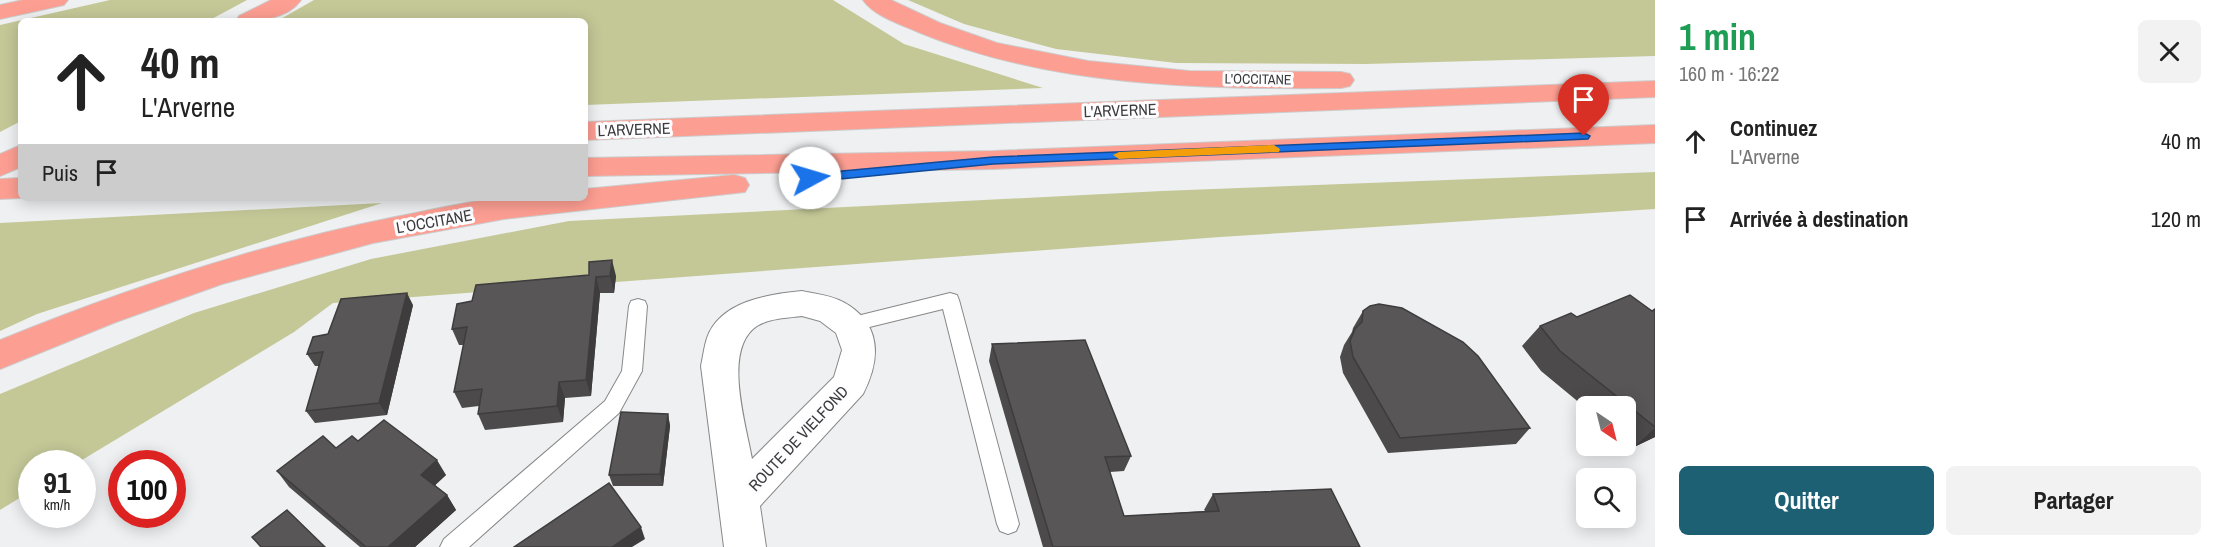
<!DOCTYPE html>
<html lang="fr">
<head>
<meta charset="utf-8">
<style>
	body { margin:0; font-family:"Archivo Narrow",sans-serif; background:#f2f2f2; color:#222; height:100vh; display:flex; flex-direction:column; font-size:22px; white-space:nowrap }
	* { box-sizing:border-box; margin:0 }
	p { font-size:20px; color:#767676 }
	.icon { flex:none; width:33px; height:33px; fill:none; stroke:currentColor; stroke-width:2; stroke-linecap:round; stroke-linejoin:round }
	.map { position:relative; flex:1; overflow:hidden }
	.side { display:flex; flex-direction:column; background:#fff; width:570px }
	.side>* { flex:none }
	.hud { position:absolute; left:18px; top:18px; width:570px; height:183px; border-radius:9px; box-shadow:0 3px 15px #0003; background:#fff; color:#222; overflow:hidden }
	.needle { width:39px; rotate:145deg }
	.fabs { position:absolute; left:1576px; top:396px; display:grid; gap:12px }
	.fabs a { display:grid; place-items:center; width:60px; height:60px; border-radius:9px; background:#fff; box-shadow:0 3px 15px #0003; font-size:30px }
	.speed { position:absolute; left:18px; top:450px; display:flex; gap:12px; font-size:30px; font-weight:700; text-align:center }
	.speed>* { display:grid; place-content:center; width:78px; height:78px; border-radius:50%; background:#fff; box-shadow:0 3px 15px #0003; line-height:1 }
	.speed small { font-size:15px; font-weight:400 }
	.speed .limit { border:9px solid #d22; background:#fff; color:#111 }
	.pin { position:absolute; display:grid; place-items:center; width:51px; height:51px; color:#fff; margin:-62px -26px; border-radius:50% 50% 50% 0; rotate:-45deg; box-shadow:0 0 6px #0007 }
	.pin .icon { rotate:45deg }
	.me { position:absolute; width:66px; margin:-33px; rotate:84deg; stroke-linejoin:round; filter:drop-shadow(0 0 4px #0008) }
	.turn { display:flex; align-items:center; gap:21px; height:126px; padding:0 24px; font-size:27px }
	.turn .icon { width:78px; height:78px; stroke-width:2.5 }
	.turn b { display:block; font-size:42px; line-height:51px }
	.then { display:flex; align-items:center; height:57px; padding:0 24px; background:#0003; gap:12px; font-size:22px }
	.round { display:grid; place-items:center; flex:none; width:63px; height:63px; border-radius:9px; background:#f2f2f2 }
	.summary { display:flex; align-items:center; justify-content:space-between; height:102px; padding:0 24px }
	h1 { font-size:36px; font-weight:700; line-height:45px; color:#1e9e55 }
	.primary-button { display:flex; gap:12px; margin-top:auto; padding:12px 24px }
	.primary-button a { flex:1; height:69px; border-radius:9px; background:#1d6073; color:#fff; font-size:24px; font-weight:700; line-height:69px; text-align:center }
	.primary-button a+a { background:#f2f2f2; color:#222 }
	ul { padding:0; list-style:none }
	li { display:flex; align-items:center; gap:18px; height:78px; padding:0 24px }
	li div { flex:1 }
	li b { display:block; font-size:22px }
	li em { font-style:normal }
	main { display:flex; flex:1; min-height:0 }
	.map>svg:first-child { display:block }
	.green { fill:#c4c897 }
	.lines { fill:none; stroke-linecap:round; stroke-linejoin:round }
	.lane-casing { stroke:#878889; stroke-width:2 }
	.street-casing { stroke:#878889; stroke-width:2 }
	.highway-casing { stroke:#ccc; stroke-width:2 }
	.lane { fill:#fff; fill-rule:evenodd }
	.street { fill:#fff; fill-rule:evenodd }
	.highway { fill:#fd9e92; fill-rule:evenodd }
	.wall { fill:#4c4a4b }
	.shaded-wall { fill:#3e3c3d }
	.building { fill:#585657; stroke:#3e3c3d; stroke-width:1.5 }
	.route { fill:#1a73e8; stroke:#114b97; stroke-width:1.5 }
	.slow { fill:#f59e0b }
	.labels { text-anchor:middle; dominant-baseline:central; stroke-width:6; stroke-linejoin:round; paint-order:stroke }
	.far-street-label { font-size:14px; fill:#3b3b3c; stroke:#fdfdff }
	.street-label { font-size:16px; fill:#3b3b3c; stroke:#fdfdff }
</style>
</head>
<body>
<main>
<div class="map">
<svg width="1655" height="547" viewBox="0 0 1655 547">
	<rect width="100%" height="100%" fill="#eff0f2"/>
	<path class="green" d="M110 0H247L208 21H21V121L0 132V25Z
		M314 0H833L904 44 1043 88 585 105V21H277Z
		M908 0H1655V56L1366 64 1176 63 1056 49 964 24Z
		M1655 172V209L1220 237 333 303 294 332 77 463 32 464 31 491 0 510V394L194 313 371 259 569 221 1162 191Z
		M382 203 37 314 0 331V223Z"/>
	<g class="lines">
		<g class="lane-casing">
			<path id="lane" d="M950 293 957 295 959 300 1019 524 1016 531 1008 534 1000 531 997 524 943 309 849 332 842 330 840 325 842 320 849 318Z
				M638 299 645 301 647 306 642 371 619 413 469 547H440L444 539 605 401 622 371 629 306 631 301Z"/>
		</g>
		<g class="street-casing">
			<path id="street" d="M802 291C815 294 831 295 843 302 882 323 881 359 863 394L760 506 766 547H724L701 366C703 357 704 347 707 338 720 301 769 294 802 291ZM802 316 820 321 836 333 842 350 834 377 752 459C746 424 722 349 757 326 770 318 787 318 802 316Z"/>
		</g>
		<g class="highway-casing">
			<path id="highway" d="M23 0H68L64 5 0 19V5Z
				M271 0H301C287 20 258 21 236 21L239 16Z
				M863 0H891L940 23 997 43 1088 61 1189 71 1341 72 1350 74 1354 80 1350 86 1341 88C1198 89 1052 87 918 32 900 24 874 16 863 0Z
				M1655 81V97L585 140V122Z
				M1655 125V143L993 169 585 176V158L993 151Z
				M21 145V167L0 176V154Z
				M734 175 745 178 749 185 745 192 504 219 373 243 222 284 116 322 0 369V340C128 288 260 244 395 217 432 210 470 200 508 198 533 197 559 198 585 198V189Z
				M21 178V198L0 199V179Z"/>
		</g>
		<use href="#lane" class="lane"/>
		<use href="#street" class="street"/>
		<use href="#highway" class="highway"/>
	</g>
	<path class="wall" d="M589 275 616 276 614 293H600L591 396 565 398 563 422 485 430 478 414 479 406 462 408 454 392 464 345H459L452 329Z
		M413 305 387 415 315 423 306 411 319 366H315L307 354 328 334Z
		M1655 309V437L1634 447 1626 441V406H1587V409L1541 371 1522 346 1540 326 1577 317 1652 311Z
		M1363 311 1530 428 1516 444 1388 453 1343 373 1340 357 1344 345 1352 332 1353 328Z
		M992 344 1131 456 1124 471 1110 472 1124 516 1205 511 1204 510 1213 494 1360 547H1043L989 361Z
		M668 414 670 426 663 486H613L609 475Z
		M358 441 446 475 435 485 447 495 456 510 415 547H360L289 487 277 471 336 448Z"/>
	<path class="shaded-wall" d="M612 260 616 276 614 293 610 276Z
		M596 277 600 293 591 396 586 380Z
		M407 293 413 305 387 415 379 403Z
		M559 382 565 398 563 422 557 406Z
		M668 414 670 426 663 486 660 474Z
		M1655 428V437L1634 447Z
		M437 460 446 475 430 490 421 475Z
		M447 495 456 510 415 547H388Z
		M641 527 645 539 632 547H612Z"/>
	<path class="building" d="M612 260 610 276 596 277 586 380 559 382 557 406 478 414 482 389 454 392 467 327 452 329 457 304 472 301 476 285 589 275V262Z
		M407 293 379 403 306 411 323 352 307 354 313 337 328 334 341 299Z
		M1630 295 1652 311 1655 309V427L1560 351 1540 326 1571 313 1577 317Z
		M1379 304 1402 308 1463 342 1478 356 1530 428 1400 438 1353 357 1350 341 1355 329 1362 322 1363 311 1370 306Z
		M1085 340 1131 456 1105 457 1124 516 1219 511 1213 494 1331 489 1360 547H1053L992 344Z
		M621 412 668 414 660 474 609 475Z
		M384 420 437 460 421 475 447 495 388 547H366L277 471 323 436 336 448 352 436 358 441Z
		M609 483 641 527 612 547H514Z
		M287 510 325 547H261L252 537Z"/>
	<path class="route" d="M1584 133 1590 136 1588 139 993 164 810 182 803 178 810 174 993 157Z"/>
	<path class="slow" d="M1274 145 1280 149 1279 152 1119 159 1113 155 1119 152Z"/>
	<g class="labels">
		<g class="far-street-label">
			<text transform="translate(1258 79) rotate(1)">L'OCCITANE</text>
		</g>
		<g class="street-label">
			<text transform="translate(1120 110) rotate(-2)">L'ARVERNE</text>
			<text transform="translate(634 129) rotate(-2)">L'ARVERNE</text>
			<text transform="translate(434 221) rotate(-10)">L'OCCITANE</text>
			<text transform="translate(798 438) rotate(-47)">ROUTE DE VIELFOND</text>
		</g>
	</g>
</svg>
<div class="fabs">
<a><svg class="needle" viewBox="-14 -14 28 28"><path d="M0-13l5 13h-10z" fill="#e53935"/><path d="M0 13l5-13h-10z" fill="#767676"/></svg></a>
<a><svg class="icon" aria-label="search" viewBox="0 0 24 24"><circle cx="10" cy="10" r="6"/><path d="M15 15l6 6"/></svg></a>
</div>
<div class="speed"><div>91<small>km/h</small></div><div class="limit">100</div></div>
<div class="pin" style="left:1584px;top:136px;background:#d93025"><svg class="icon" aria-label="arrive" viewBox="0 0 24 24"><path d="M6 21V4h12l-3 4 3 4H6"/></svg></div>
<svg class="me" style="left:810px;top:178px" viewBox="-20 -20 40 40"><circle r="19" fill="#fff"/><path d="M0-13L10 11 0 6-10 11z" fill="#1a73e8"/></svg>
<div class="hud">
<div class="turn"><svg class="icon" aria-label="ahead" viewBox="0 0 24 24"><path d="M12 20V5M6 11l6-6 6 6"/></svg><div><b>40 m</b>L'Arverne</div></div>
<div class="then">Puis<svg class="icon" aria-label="arrive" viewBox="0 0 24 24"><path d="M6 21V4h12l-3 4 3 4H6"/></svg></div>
</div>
</div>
<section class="side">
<div class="summary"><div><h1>1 min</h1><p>160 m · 16:22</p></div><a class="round"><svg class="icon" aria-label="close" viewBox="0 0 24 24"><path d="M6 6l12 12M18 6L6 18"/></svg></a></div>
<ul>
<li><svg class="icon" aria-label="ahead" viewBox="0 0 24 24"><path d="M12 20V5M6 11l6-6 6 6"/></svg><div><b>Continuez</b><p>L'Arverne</p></div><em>40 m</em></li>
<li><svg class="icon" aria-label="arrive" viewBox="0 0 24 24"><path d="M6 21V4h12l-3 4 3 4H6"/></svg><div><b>Arrivée à destination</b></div><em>120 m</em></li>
</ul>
<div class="primary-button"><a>Quitter</a><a>Partager</a></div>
</section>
</main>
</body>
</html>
